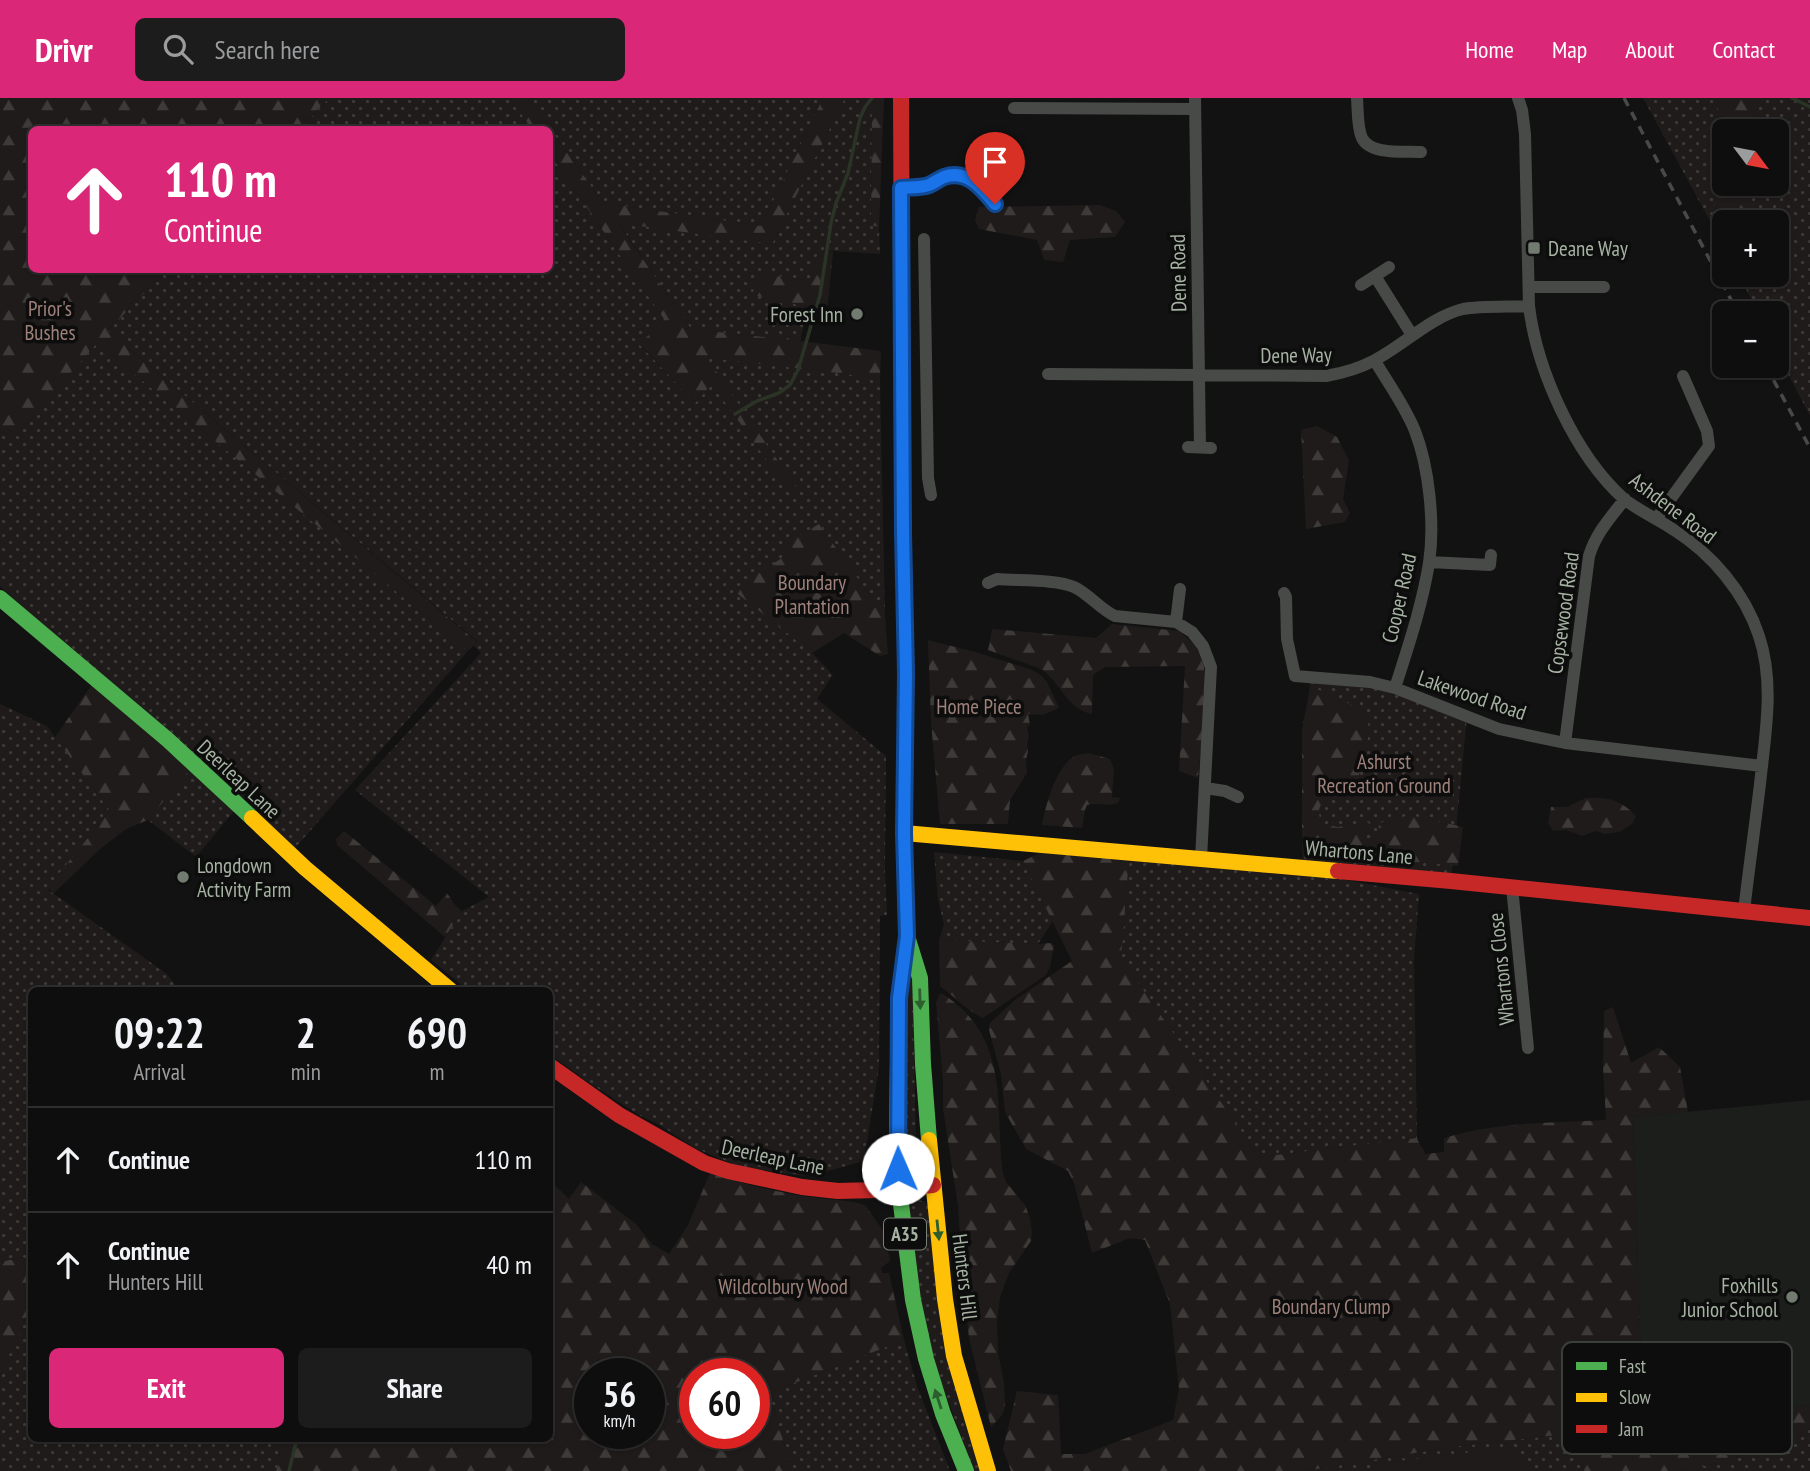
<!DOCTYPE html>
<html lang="en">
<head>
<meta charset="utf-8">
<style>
	body { margin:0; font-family:"PT Sans Narrow",sans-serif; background:#1c1c1c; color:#f1f3f6; height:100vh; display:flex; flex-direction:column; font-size:26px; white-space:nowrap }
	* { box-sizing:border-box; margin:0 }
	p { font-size:23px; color:#9b9c9e }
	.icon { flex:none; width:38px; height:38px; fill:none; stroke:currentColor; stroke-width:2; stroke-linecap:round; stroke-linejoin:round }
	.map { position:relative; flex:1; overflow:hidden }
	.details { position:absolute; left:28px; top:889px; width:525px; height:455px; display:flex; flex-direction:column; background:#0e0e0e; border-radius:10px; box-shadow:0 2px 5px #0004,0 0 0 2px #2e2e2e }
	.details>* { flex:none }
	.hud { position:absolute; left:28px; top:28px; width:525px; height:147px; border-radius:10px; box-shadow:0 2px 5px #0004,0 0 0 2px #2e2e2e; background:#db2777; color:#fff; overflow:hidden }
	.needle { width:46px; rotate:122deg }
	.buttons { position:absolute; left:1712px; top:21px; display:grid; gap:14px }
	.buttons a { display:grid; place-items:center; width:77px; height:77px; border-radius:10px; background:#0e0e0e; box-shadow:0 2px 5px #0004,0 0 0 2px #2e2e2e; font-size:35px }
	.speed { position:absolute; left:574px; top:1260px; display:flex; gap:14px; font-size:35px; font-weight:700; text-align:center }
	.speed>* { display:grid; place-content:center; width:91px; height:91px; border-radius:50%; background:#0e0e0e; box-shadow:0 2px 5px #0004,0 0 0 2px #2e2e2e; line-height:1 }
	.speed small { font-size:18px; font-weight:400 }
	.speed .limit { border:10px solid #d22; background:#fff; color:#111 }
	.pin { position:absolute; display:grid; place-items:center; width:60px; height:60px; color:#fff; margin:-72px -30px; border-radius:50% 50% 50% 0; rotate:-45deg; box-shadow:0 0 7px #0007 }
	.pin .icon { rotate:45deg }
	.me { position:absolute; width:77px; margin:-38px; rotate:359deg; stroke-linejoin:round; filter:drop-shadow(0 0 5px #0008) }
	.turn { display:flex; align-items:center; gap:24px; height:147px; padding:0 21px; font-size:32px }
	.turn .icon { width:91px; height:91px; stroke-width:2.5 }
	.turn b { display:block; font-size:49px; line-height:60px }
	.eta { display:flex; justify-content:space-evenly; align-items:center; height:119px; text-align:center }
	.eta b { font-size:42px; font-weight:600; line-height:49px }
	.primary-button { display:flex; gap:14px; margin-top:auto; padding:14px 21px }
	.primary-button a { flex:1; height:80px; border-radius:10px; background:#db2777; color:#fff; font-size:28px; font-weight:600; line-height:80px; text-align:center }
	.primary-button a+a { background:#1c1c1c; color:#f1f3f6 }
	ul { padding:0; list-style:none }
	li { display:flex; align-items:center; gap:21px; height:105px; padding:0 21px; border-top:2px solid #2e2e2e }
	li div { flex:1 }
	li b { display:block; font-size:26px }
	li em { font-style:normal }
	header { display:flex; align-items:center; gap:42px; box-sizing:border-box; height:98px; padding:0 35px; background:#db2777; color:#fff }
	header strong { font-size:33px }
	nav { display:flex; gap:38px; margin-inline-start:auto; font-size:24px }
	.search { width:490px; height:63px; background:#1c1c1c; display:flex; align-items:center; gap:18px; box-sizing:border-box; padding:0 24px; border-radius:10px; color:#9b9c9e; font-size:26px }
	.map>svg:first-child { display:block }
	.built { fill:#1c1e1c }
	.grass { fill:url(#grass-dots) }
	.forest { fill:url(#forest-firs); fill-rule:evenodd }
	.pitch { fill:#1f1b1a }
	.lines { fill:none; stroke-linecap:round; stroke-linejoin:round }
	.stream { stroke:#2b3326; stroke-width:3.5 }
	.street { stroke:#474a46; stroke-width:12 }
	.fast { stroke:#4caf50; stroke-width:16 }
	.slow { stroke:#ffc107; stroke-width:16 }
	.jam { stroke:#c62828; stroke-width:16 }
	.rail { stroke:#474a46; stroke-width:3.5; stroke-dasharray:9 7; stroke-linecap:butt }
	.oneway { fill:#2c5e2e }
	.route-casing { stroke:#114b97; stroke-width:18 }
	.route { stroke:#1a73e8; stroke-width:12 }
	.poi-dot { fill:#727b70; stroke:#0c0d0c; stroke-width:2.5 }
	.labels { text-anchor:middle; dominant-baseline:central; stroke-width:7; stroke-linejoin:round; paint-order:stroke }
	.shield { fill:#0c0d0c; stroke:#788176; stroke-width:2 }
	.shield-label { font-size:19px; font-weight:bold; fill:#a6b3a3 }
	.poi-label { font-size:21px; fill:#a6b3a3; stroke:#0c0d0c; text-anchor:start }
	.street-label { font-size:21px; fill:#a6b3a3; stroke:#0c0d0c }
	.park-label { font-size:21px; fill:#9e817a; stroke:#0c0d0c }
	.key { fill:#0c0d0c; stroke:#3a3f39; stroke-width:2 }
	.key-label { font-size:19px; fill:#a6b3a3 }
</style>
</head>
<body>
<header>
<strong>Drivr</strong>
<div class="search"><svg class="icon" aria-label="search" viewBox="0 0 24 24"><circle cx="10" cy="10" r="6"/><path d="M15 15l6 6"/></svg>Search here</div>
<nav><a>Home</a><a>Map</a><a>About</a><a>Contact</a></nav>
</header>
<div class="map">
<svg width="1810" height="1373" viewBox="0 0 1810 1373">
	<defs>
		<pattern id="grass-dots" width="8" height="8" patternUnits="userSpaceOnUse" patternTransform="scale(1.75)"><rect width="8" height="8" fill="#1f1b1a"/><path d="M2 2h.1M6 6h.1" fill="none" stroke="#3d3a38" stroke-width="1.8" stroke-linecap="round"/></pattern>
		<pattern id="forest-firs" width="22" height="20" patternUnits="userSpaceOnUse" patternTransform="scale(1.75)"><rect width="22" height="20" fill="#1f1b1a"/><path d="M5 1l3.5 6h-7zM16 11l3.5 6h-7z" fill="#3d3a38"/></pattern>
	</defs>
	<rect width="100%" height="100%" fill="#121212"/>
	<path class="built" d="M1810 1002V1307L1643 1324 1633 1019Z"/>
	<path class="grass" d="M329 0H510L532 31 299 32Z
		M528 0H823L761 128 603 105Z
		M845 0H864L872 9 871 127 879 129 880 156 818 152 812 183 755 175 754 197 808 209 800 243 691 231 618 124 772 146Z
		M1643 0H1717C1720 41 1727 86 1711 125Z
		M1758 0H1810V318L1776 253V215H1758L1739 177H1776V124H1749L1754 86H1776V33H1757Z
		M550 56 664 221 640 247 695 305 712 286 791 395 706 259 880 280 885 519 819 426 783 448 789 456 812 555 833 577 817 601 886 658 885 773 887 817 880 818 879 969 864 1063 810 1078 796 1077 737 1068 695 1050 658 1026 639 1017 588 984 550 956V892H468L431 862 462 813 489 799 355 692 481 555 474 548 477 543 108 233 166 172H550Z
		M97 245 468 553 295 750 73 556 0 488V334L16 337Z
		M1310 579 1370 584 1467 619 1451 783 1302 770Z
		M0 606 47 628 110 713 47 791 167 876 179 892H32L31 1171 23 1159 0 1164Z
		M190 671 235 712 196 759 148 722Z
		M934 754 1023 763 1053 823 1038 846 939 842 944 827 938 802Z
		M1129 760 1315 776 1419 796 1414 861 1417 1040 1259 1059 1121 860Z
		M912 870 917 1083 908 1082 905 1064 908 887Z
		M917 1102 924 1103 929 1109 981 1373H974L934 1265 915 1188 907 1108 911 1104Z
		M31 1208 32 1340 284 1341 276 1373H0V1277Z
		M904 1242 917 1288 950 1373H792L769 1295Z
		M1810 1331V1373H1681L1722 1364Z
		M1576 1335 1584 1373H1305L1451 1349Z"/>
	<path class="forest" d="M0 0H329L299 31 32 32V172H166L108 233 477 544 468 553 97 245 16 337 0 334Z
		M510 0H528L603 105 761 128 823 0H845L772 146 618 125 691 231 800 243 881 253 880 280 707 260 798 392 791 396 712 286 695 305 640 246 664 221 550 56V32L532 31Z
		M864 0H884L879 129 871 127 872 10Z
		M1717 0H1758L1757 33H1724V86L1754 87 1749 124H1724V146L1711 125C1727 86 1720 41 1717 0Z
		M1100 107 1116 113 1125 124 1115 139 1070 142 1063 164 1044 162 1037 142 979 131 975 122 979 109Z
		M818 152 833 154 828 206 822 214 808 209 753 197 755 175 812 183Z
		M1317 328 1337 339 1349 362 1343 401 1350 415 1345 424 1306 431 1301 332Z
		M819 426 885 519 888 556 880 558 844 535 812 555 733 492 788 456 783 447Z
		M1112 526 1179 533 1196 548 1204 568V620L1198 680 1179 673 1185 568 1105 569 1093 577 1092 616C1066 611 1061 584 1041 571L988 552 992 531 1096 540Z
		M928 542 975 554 1032 572 1042 578 1047 584 1059 610 1043 617 1028 616 1030 627 1027 629 1029 638 1027 647 1028 653 1026 662 1027 675 1010 702 1008 726H940L931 624Z
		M93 585 190 671 148 722 126 731 99 752 54 795 47 790 110 713 55 639Z
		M1310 589C1327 594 1357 607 1368 620 1369 642 1368 665 1355 683 1345 698 1308 699 1322 724L1326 727 1338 729 1369 724 1364 746 1357 758 1302 752V632Z
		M1089 655 1110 661 1114 672 1112 699 1120 700 1118 705C1109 709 1098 704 1087 707L1085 712 1082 730 1042 727C1046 706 1055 672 1073 659 1078 656 1083 656 1089 655Z
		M1586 700C1608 699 1621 702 1636 718L1632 726 1619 734 1605 736 1595 733 1582 738 1566 732 1553 733 1548 725 1551 709H1567Z
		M1406 718 1420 719 1463 729 1458 768 1365 759V754L1372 746 1379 728 1382 724Z
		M344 733 436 808 447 795 455 807 462 813 445 839 337 747 336 741Z
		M1046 752 1129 760 1121 860 1259 1059 1417 1040C1419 1047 1424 1050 1425 1056L1444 1054V1040C1495 1024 1552 1025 1606 1022L1603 970 1604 913 1613 909 1631 965 1659 949 1680 969 1688 1014 1633 1019 1643 1323 1810 1307V1331L1722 1364 1681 1373H1584L1575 1335 1451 1349 1305 1373H1011L1003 1351 1017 1293 1058 1297 1061 1356H1085L1173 1322 1179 1291 1170 1206 1145 1142 1130 1140 1092 1155 1074 1085 1068 1073 1026 1051 1005 1014 1001 976 989 932V926L1015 902 1072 863 1023 763Z
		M939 842 1038 846 1051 845 1054 847 1050 869 1046 877 983 920C967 913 955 899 940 888Z
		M940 895C949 899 955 905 962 911 1009 956 995 1018 1003 1075L1006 1084 1025 1107 1030 1120 1032 1135 1031 1143 1009 1175 1000 1199 997 1223 998 1255 1004 1285 1005 1309 1002 1317 991 1329 969 1240 962 1172 958 1108 943 1010V982L936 905Z
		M710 1075 753 1088 801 1098 854 1104 865 1107 884 1134 890 1163 881 1170 882 1175H889L904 1242 769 1295 792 1373H276L284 1341 550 1340V1082L569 1101 581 1084 636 1126 652 1146 669 1156 688 1127ZM590 1276H649V1335H590ZM695 1276H754V1335H695Z
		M24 1159 31 1171V1208L0 1277V1164Z"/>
	<path class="pitch" d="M1514 1349 1531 1373H1375L1382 1365Z"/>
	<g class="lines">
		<path class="stream" d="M1792 0 1810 9
			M735 316 757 303 779 295 790 287 798 272 820 197 831 125 836 105 848 75 860 20 865 9 872 0
			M289 1373 297 1340"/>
		<path class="street" d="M1195 0 1200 349
			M1357 0C1358 12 1357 29 1362 40 1370 57 1404 53 1421 54
			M1518 0 1522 12 1525 36 1529 208C1537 273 1575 357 1624 401 1639 413 1658 421 1674 432 1712 456 1745 495 1759 538 1775 586 1765 637 1760 686 1755 728 1749 770 1744 813
			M1014 10 1195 11
			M901 90 929 87 946 78H962L973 82 995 106
			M924 141 928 380 931 397
			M1375 178 1412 237
			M1361 187 1389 169
			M1530 189H1604
			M1375 263C1388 285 1405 308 1415 333 1429 369 1435 426 1429 465 1422 508 1408 549 1395 590
			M1048 276 1326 278C1343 275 1358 271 1373 263 1403 248 1430 219 1463 211 1480 208 1511 209 1529 208
			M1188 349 1211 350
			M1656 421 1709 348 1707 333 1683 278
			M1429 464 1490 467 1491 457
			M988 485 997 481C1017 483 1056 481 1074 489 1089 496 1100 511 1115 518L1176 524 1192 534 1203 548 1211 569 1201 761
			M1284 495 1286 499 1287 541 1295 578 1370 584 1395 590 1499 631 1565 645 1762 668
			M1176 524 1180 491
			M1565 645 1589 458C1596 435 1610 420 1625 401
			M1205 690 1225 693 1238 699
			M1512 789 1528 950"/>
		<path class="fast" d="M0 500 168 642 252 720
			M904 732 907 838 920 880 923 966 929 1042
			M906 846 899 899 897 1032 899 1090 913 1202 926 1261 943 1316 966 1373"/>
		<path class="slow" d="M903 414 906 575 904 732
			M252 720 305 770 450 892
			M904 735 1338 773
			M929 1042 945 1201 954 1258 988 1373"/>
		<path class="jam" d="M901 0 903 414
			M1338 773 1451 783 1810 820
			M550 968 619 1017 704 1065 728 1073 802 1089 838 1093 878 1092 933 1087"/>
		<path class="rail" d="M1624 0 1738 215
			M1766 268 1810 350"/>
	</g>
	<defs><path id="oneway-solid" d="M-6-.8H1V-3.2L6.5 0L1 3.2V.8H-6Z" transform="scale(1.75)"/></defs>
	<g class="oneway">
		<use href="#oneway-solid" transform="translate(920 901) rotate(88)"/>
		<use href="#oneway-solid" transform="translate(938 1132) rotate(84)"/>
		<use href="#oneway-solid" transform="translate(938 1301) rotate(-108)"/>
	</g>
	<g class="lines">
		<g class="route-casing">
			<path id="route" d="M898 1071 899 900 907 838 904 735 906 575 903 434 901 90C910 89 921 90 929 87 934 85 939 81 944 79 967 71 982 90 995 106"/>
		</g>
		<use href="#route" class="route"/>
	</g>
	<g class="poi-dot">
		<rect x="1527" y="143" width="14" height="14" rx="3.5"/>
		<circle cx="857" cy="216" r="7"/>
		<circle cx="183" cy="779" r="7"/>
		<circle cx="1792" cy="1199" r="7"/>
	</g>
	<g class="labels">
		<rect class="shield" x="884" y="1120.5" width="42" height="31" rx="5"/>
		<g class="shield-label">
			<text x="905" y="1136">A35</text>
		</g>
		<g class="poi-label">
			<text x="1548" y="150">Deane Way</text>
			<text x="843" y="216" text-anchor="end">Forest Inn</text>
			<text x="197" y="767">Longdown<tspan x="197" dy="24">Activity Farm</tspan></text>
			<text x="1778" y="1187" text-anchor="end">Foxhills<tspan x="1778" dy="24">Junior School</tspan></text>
		</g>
		<g class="street-label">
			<text transform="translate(1178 175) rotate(-91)">Dene Road</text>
			<text transform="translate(1296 257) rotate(-1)">Dene Way</text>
			<text transform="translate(1673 410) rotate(37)">Ashdene Road</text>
			<text transform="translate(1399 500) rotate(-77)">Cooper Road</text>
			<text transform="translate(1563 515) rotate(-82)">Copsewood Road</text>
			<text transform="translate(1472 597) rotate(19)">Lakewood Road</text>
			<text transform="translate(239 681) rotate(43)">Deerleap Lane</text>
			<text transform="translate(1359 754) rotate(5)">Whartons Lane</text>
			<text transform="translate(1501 871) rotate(-96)">Whartons Close</text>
			<text transform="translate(773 1059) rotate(12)">Deerleap Lane</text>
			<text transform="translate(965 1179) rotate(83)">Hunters Hill</text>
		</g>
		<g class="park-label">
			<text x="50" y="210">Prior's<tspan x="50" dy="24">Bushes</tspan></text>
			<text x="812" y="484">Boundary<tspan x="812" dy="24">Plantation</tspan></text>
			<text x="979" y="608">Home Piece</text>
			<text x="1384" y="663">Ashurst<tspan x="1384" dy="24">Recreation Ground</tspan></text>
			<text x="783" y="1188">Wildcolbury Wood</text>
			<text x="1331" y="1208">Boundary Clump</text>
		</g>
	</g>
	<rect x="1562" y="1244" width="230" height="112" rx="10" class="key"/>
	<rect x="1576" y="1264" width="31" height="8" fill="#4caf50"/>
	<rect x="1576" y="1295" width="31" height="9" fill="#ffc107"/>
	<rect x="1576" y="1327" width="31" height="8" fill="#c62828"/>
	<g class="key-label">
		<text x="1619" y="1275">Fast</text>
		<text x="1619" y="1306">Slow</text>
		<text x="1619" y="1338">Jam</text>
	</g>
</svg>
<div class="buttons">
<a><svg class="needle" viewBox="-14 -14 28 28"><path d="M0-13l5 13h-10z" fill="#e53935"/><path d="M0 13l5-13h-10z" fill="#9b9c9e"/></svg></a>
<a>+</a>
<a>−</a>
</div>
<div class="speed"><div>56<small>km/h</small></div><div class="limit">60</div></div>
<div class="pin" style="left:995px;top:106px;background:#d93025"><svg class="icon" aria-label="arrive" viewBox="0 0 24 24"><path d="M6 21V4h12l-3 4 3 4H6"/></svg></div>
<svg class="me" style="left:898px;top:1071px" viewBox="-20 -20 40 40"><circle r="19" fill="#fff"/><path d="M0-13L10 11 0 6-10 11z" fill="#1a73e8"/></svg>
<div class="hud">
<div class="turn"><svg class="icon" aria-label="ahead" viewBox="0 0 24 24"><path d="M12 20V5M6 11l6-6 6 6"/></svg><div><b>110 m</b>Continue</div></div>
</div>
<section class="details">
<div class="eta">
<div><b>09:22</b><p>Arrival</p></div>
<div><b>2</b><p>min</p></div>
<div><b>690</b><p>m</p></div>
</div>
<ul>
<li><svg class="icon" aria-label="ahead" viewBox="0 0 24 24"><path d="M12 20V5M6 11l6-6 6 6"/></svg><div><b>Continue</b></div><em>110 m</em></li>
<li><svg class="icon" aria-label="ahead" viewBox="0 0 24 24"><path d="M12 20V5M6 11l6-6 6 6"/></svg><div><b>Continue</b><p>Hunters Hill</p></div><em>40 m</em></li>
</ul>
<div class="primary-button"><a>Exit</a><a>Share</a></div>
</section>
</div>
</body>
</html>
